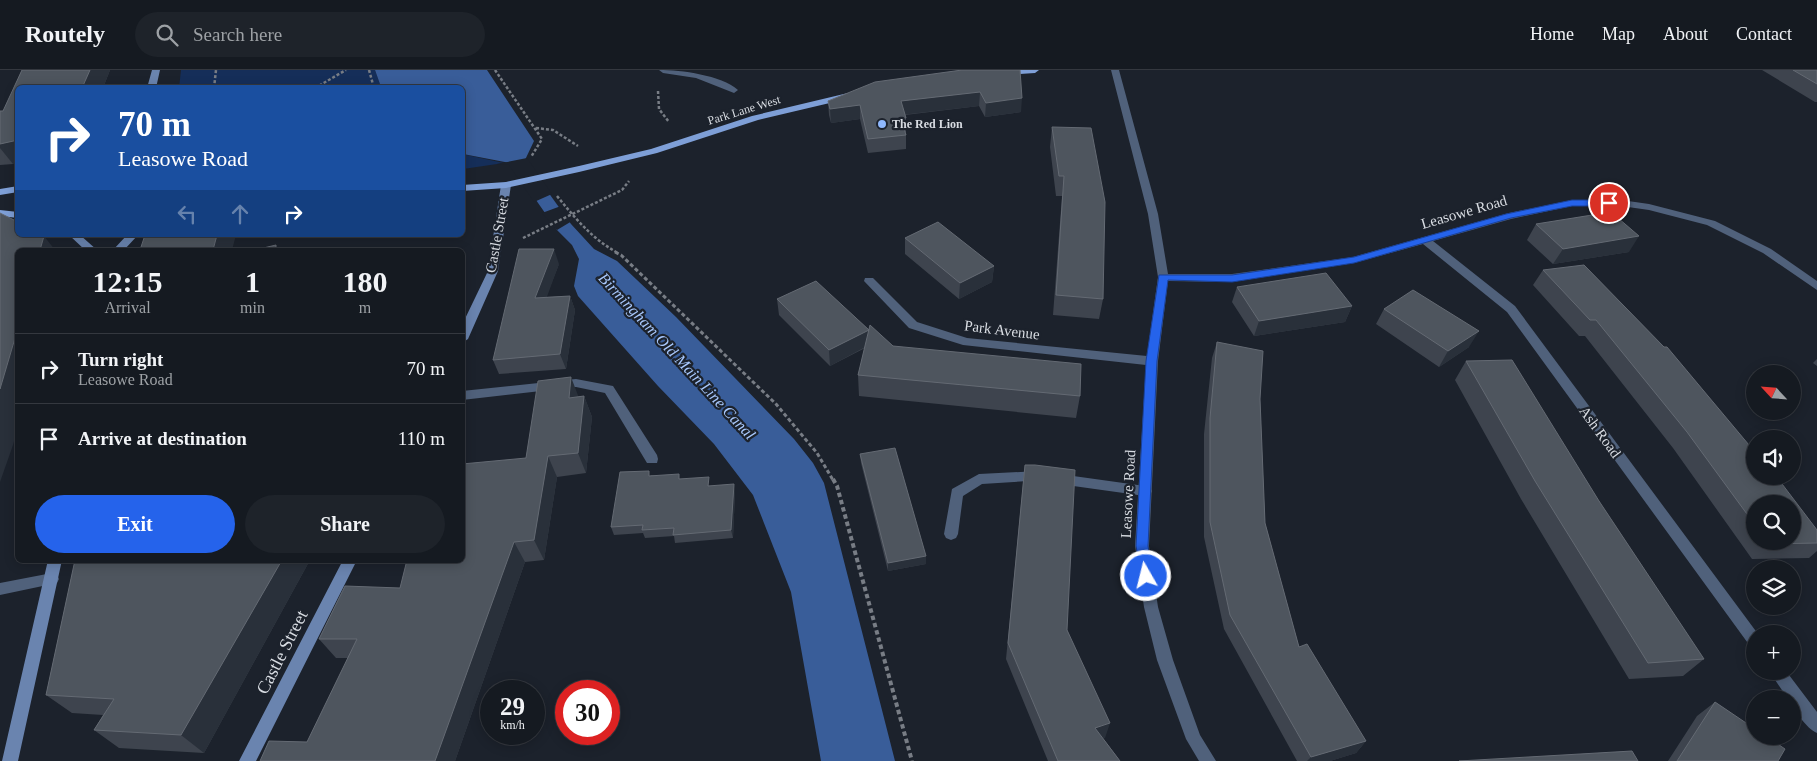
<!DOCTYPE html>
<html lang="en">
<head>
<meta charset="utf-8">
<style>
	body { margin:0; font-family:"Times New Roman",serif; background:#1e232a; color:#f1f3f6; height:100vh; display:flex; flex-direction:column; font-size:19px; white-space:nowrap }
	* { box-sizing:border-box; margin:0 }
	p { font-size:16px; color:#9da1a5 }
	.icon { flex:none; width:28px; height:28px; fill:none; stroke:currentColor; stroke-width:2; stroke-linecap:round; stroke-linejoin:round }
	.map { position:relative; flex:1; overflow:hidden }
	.side { position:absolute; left:15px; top:178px; width:450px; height:315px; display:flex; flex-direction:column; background:#151a21; border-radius:8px; box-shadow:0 2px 12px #0003,0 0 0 1px #34383f }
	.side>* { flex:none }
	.hud { position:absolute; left:15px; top:15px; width:450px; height:152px; border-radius:8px; box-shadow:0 2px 12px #0003,0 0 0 1px #34383f; background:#1a4fa0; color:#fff; overflow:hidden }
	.needle { width:32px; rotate:296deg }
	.fabs { position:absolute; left:1746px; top:295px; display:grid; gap:10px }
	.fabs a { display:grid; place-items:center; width:55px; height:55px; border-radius:50%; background:#151a21; box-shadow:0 2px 12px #0003,0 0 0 1px #34383f; font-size:25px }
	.speed { position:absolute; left:480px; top:610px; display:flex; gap:10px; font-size:25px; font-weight:700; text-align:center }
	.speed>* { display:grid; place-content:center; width:65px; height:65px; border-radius:50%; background:#151a21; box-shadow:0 2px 12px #0003,0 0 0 1px #34383f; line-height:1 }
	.speed small { font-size:12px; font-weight:400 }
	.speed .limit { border:8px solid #d22; background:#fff; color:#111 }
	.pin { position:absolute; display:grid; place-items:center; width:42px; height:42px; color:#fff; margin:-21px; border:2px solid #fff; border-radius:50%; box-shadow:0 1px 5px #0007 }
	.me { position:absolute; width:55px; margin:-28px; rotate:352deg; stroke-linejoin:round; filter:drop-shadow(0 0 4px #0008) }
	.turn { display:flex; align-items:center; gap:18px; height:105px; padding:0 20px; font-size:22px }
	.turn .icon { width:65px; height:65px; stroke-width:2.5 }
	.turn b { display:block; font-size:35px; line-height:42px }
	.lanes { display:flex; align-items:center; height:48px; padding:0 20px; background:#0003; justify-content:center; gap:25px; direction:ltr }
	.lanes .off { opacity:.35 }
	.eta { display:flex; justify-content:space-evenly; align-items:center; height:85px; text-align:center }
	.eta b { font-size:30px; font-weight:700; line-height:35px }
	.primary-button { display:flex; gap:10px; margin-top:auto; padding:10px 20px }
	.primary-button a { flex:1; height:58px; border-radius:30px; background:#2563eb; color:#fff; font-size:20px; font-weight:700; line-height:58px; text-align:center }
	.primary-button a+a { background:#1e232a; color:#f1f3f6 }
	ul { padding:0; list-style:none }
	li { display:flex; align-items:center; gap:15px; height:70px; padding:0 20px; border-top:1px solid #34383f }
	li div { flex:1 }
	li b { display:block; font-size:19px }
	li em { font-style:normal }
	header { display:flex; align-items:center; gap:30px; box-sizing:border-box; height:70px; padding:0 25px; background:#151a21; border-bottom:1px solid #34383f }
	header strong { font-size:24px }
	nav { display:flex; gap:28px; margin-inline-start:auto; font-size:18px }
	.search { width:350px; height:45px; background:#1e232a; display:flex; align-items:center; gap:12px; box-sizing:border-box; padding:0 18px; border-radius:28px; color:#9da1a5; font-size:19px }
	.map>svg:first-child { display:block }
	.green { fill:#152e59 }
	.water { fill:#395d99 }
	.pier { fill:#1c222c }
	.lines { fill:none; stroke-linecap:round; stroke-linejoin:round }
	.path-far2 { stroke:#787d85; stroke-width:2.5; stroke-dasharray:3 2; stroke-linecap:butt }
	.path-far1 { stroke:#787d85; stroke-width:3; stroke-dasharray:4 2.5; stroke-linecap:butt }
	.path { stroke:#787d85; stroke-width:4; stroke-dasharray:4.5 3; stroke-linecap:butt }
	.lane { fill:#50617b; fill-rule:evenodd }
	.street { fill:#50617b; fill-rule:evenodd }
	.secondary { fill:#6a84af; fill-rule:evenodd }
	.primary { fill:#7e9fd7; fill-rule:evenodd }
	.wall { fill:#3e444e; fill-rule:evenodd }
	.shaded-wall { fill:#29303a }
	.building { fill:#4e555e; stroke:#646a73 }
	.route { fill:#2563eb; stroke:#184099 }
	.poi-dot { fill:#8fb8fd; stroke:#1c222c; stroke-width:2 }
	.labels { text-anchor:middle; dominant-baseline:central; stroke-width:4.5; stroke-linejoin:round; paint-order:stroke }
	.far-street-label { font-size:12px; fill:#d8dce2; stroke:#1c222c }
	.far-poi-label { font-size:12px; font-weight:bold; fill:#d8dce2; stroke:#1c222c; text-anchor:start }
	.street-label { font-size:15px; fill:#d8dce2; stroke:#1c222c }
	.water-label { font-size:16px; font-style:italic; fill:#a8c8fd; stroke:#1c222c }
	.near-street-label { font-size:18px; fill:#d8dce2; stroke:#1c222c }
</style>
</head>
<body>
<header>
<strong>Routely</strong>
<div class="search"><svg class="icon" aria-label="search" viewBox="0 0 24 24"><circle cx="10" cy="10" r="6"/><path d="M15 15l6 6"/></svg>Search here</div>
<nav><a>Home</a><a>Map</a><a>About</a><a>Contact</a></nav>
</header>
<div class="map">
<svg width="1817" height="691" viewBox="0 0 1817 691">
	<rect width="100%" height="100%" fill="#1c222c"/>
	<path class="green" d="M181 0H375L381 17 179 18Z
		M462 84 504 93 463 99Z"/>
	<path class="water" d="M375 0H487L534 71 525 90 571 154 594 179 617 191 676 247 794 369 813 393 824 413 895 691H821L791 522 753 425 714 374 658 316 578 226 574 216 579 189 572 175 557 160 510 93 463 84 462 18 381 17Z"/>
	<path class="pier" d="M527 88 552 124 534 132 509 95 497 94Z
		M561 136 572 151 557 160 542 143Z"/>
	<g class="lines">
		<path class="path-far2" d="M369 0 374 18
			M495 0 542 69 531 87
			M214 18 216 0
			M315 18 346 0
			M658 21 659 39 669 52
			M536 58 553 60 578 76
			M557 126C575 148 592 169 618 183
			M523 168 622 120 629 111"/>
		<path class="path-far1" d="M615 182 621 185 776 334 817 383 833 410"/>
		<path class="path" d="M833 409 837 416 912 691"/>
		<path class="lane" d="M659 0C681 0 721 5 738 20L734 23 696 8 663 3Z
			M1039 401 1044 402 1046 406 1044 410 982 414 963 426 958 464 956 468 951 470 946 468 944 464 952 419 979 404Z
			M1059 404 1145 416 1150 417 1152 421 1150 425 1145 426 1059 414 1054 413 1052 409 1054 405Z"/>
		<path class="street" d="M1111 0H1119L1158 144 1168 204H1232L1353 187 1509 143 1572 130H1621L1649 134 1715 151 1771 179 1817 211V220L1763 183 1707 155 1649 140 1621 136H1572L1511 149 1433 171 1515 236 1758 564H1755V578L1750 576 1507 242 1423 174 1354 193 1232 212 1168 211 1158 291 1149 476 1158 537 1173 590 1200 665 1216 691H1199L1186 669 1157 590 1144 537 1135 476 1146 295 963 275 909 258 864 211 865 208H873L917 252 967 268 1147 286 1158 207 1148 144Z
			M576 309 613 316 657 385 658 389 657 393H647L605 323 576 317 462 330V321Z
			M52 503 57 505 59 509 57 513 0 525V513Z
			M1769 601H1786L1817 642V663C1807 659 1792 639 1792 629H1788Z"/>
		<path class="secondary" d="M152 0H160L156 18H147Z
			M506 112 511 115 498 201 468 269 462 273V255L488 201 501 115Z
			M69 165H80L97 180H85Z
			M127 165H138L124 180H113Z
			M48 490H62L18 691H2Z
			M343 490H357L256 691H239Z"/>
		<path class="primary" d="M1002 0H1039L1035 3 1004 5 1000 2Z
			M848 23 851 24V28L758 50 657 83 579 102 506 118 462 121V115L506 112 579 96 651 79 752 46Z
			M18 116V122L0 125V119Z
			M0 140 18 142V148L0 146Z"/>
	</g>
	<path class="wall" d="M22 0H110L103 18H18V93L13 94 0 95V41H3Z
		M962 0 1021 42 985 47 979 36 905 45 906 48V62H905L906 65V79L868 83 860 49 831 53 829 45 828 31Z
		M1762 0H1817V32H1815Z
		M1052 57 1103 229 1099 249 1053 245 1062 126H1056L1050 77Z
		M1536 154 1629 182 1553 194 1527 170Z
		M905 168 994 196 992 212 959 229 905 184Z
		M559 194 546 227 570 226 575 240 566 299 499 304 493 290Z
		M1543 200 1817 460V481L1809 488 1752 489 1673 378 1585 266H1579L1533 215ZM1755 434 1792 471H1755Z
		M1237 217 1352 236 1345 252 1254 266 1232 232Z
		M777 229 893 276 1080 326 1076 348 859 326 858 305 865 278 830 296 779 245Z
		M1384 239 1469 277 1439 297 1376 254Z
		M1217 272 1260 329 1265 453 1299 577 1366 671 1356 683 1330 691H1297L1224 559 1204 467V364L1212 288Z
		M1817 289V296L1813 293Z
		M1466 291 1704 589 1683 606 1629 609 1521 429 1455 310Z
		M584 326 592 347 586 403 557 407 544 490 525 492 455 691H260L307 672 348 588H336L319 569 400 518 526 388 578 327Z
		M860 384 926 494 888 501 861 393Z
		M1025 395 1067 560 1105 668H1103L1120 691H1048L1006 589 1023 413Z
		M651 405 681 409 735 422 733 468 675 473 674 466 645 468 643 463 614 465 611 457Z
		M75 490H310L204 683 119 678 94 660 103 645 72 643 46 625Z
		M1715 632 1778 691H1668L1697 646Z"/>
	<path class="shaded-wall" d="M90 0H110L103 18H82Z
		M980 22 979 36 901 45V31Z
		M1022 28 1021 42 985 47 986 33Z
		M860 35V49L831 53 830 39Z
		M18 70V93L13 94 0 78V74Z
		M217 165H236L232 180H213Z
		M44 166 55 180H40Z
		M1639 166 1629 182 1553 194 1563 179Z
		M554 179 559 194 541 243 535 228Z
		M994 196 992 212 959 229 960 213Z
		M570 226 575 240 566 299 560 284Z
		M1352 236 1345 252 1254 266 1259 251Z
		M18 258V356L13 375 0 412V319Z
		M869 260V275L830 296 829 280Z
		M1479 261 1469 277 1439 297 1448 281Z
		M571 307 579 328H569Z
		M584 326 592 347 586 403 578 383Z
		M548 386 557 407 544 490 534 470Z
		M734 414 735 422 733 468 731 460Z
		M514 472 525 492 455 691H435Z
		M926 486V494L888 501V493Z
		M282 490H310L204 683 181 665Z
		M1110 653 1105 668 1090 672 1095 658Z
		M1366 671 1356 683 1330 691H1307L1311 687Z"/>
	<path class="building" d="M22 0H90L82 18H18V70L0 74V41H3Z
		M962 0H1020L1022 28 986 33 980 22 901 31 906 48H901L906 65 868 69 860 35 830 39 828 31 875 12Z
		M1793 0H1817V14Z
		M1052 57 1091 58 1105 132 1103 229 1056 225 1064 106H1059Z
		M1611 142 1639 166 1563 179 1536 154Z
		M0 143 18 152V165H42L44 166 40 180H18V258L0 319Z
		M938 152 994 196 960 213 905 168Z
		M145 165H217L213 180H140Z
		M276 175V180H255Z
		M519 179H554L535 228 570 226 560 284 493 290Z
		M1584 195 1664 277H1667L1749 375H1751L1755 380V406H1776L1817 460V473L1769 474 1767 471H1792V434H1755V455L1687 362 1596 250H1590L1543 200Z
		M1326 203 1352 236 1259 251 1237 217Z
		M816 211 869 260 829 280 777 229Z
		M1413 220 1479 261 1448 281 1384 239Z
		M870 255 893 276 1081 294 1080 326 858 305Z
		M1217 272 1263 281 1260 329 1265 453 1299 577 1307 574 1366 671 1311 687 1230 545 1210 452V348Z
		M1512 290 1599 431 1704 589 1648 593 1535 411 1466 291Z
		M571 307 569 328 584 326 578 383 548 386 534 470 514 472 435 691H260L269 671 307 672 357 569H319L345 516 400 518 407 490H462V394L526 388 538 311Z
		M895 378 926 486 888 493 860 384Z
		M1025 395H1035L1075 400 1067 560 1110 653 1095 658 1120 691H1058L1008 573Z
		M649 401V406L679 404V409L709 407 708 416 734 414 731 460 673 465 674 458 642 460 643 455 611 457 620 402Z
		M75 490H282L181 665 94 660 114 629 46 625Z
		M1715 632 1755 659V666H1766L1785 679 1778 691H1677Z
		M1632 681 1638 691H1459Z"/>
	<path class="route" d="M1572 130H1609L1613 133 1609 136H1572L1511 148 1354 193 1232 212 1168 210 1157 291 1148 476 1153 506 1151 510 1146 512 1142 510 1136 476 1146 291 1159 205H1232L1354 187 1506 144Z"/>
	<circle class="poi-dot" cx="882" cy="54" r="5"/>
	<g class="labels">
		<g class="far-street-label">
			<text transform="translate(744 40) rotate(-17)">Park Lane West</text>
		</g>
		<g class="far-poi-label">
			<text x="892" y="54">The Red Lion</text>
		</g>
		<g class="street-label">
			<text transform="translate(1464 142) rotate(-16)">Leasowe Road</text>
			<text transform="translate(497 165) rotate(-80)">Castle Street</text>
			<text transform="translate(1002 260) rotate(7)">Park Avenue</text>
			<text transform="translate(1600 362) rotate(54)">Ash Road</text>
			<text transform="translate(1128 424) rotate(-87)">Leasowe Road</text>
		</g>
		<g class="water-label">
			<text transform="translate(677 286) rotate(47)">Birmingham Old Main Line Canal</text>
		</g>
		<g class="near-street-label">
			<text transform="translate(282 582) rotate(-63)">Castle Street</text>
		</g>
	</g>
</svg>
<div class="fabs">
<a><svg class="needle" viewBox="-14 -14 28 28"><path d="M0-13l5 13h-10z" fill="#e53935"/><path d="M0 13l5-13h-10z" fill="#9da1a5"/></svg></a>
<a><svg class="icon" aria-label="sound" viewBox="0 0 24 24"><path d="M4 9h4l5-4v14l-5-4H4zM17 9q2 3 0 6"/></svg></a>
<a><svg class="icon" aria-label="search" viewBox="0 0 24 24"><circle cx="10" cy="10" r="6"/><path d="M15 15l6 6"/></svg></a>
<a><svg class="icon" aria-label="layers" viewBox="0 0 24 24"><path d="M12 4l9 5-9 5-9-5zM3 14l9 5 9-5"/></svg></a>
<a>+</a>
<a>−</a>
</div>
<div class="speed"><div>29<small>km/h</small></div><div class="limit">30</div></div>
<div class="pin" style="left:1609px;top:133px;background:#d93025"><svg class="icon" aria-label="arrive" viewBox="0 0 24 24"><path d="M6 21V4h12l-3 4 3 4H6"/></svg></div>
<svg class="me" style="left:1146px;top:506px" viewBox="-20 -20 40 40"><circle r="17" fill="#2563eb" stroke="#fff" stroke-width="3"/><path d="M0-11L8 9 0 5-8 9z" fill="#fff"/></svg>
<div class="hud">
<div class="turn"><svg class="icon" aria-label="right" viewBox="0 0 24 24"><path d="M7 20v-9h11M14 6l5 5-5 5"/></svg><div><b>70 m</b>Leasowe Road</div></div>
<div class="lanes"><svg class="icon off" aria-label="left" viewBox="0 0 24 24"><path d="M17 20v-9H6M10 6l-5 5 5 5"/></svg><svg class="icon off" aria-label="ahead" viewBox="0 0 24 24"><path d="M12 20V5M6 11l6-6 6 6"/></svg><svg class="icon" aria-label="right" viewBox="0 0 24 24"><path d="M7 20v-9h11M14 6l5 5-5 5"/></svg></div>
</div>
<section class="side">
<div class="eta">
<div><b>12:15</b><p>Arrival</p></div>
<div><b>1</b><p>min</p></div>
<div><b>180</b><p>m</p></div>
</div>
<ul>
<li><svg class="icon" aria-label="right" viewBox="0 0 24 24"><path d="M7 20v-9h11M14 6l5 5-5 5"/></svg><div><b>Turn right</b><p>Leasowe Road</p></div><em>70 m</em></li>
<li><svg class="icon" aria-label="arrive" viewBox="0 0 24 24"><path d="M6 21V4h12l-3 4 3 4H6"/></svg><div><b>Arrive at destination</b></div><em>110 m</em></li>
</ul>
<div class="primary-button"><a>Exit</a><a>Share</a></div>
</section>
</div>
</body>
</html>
